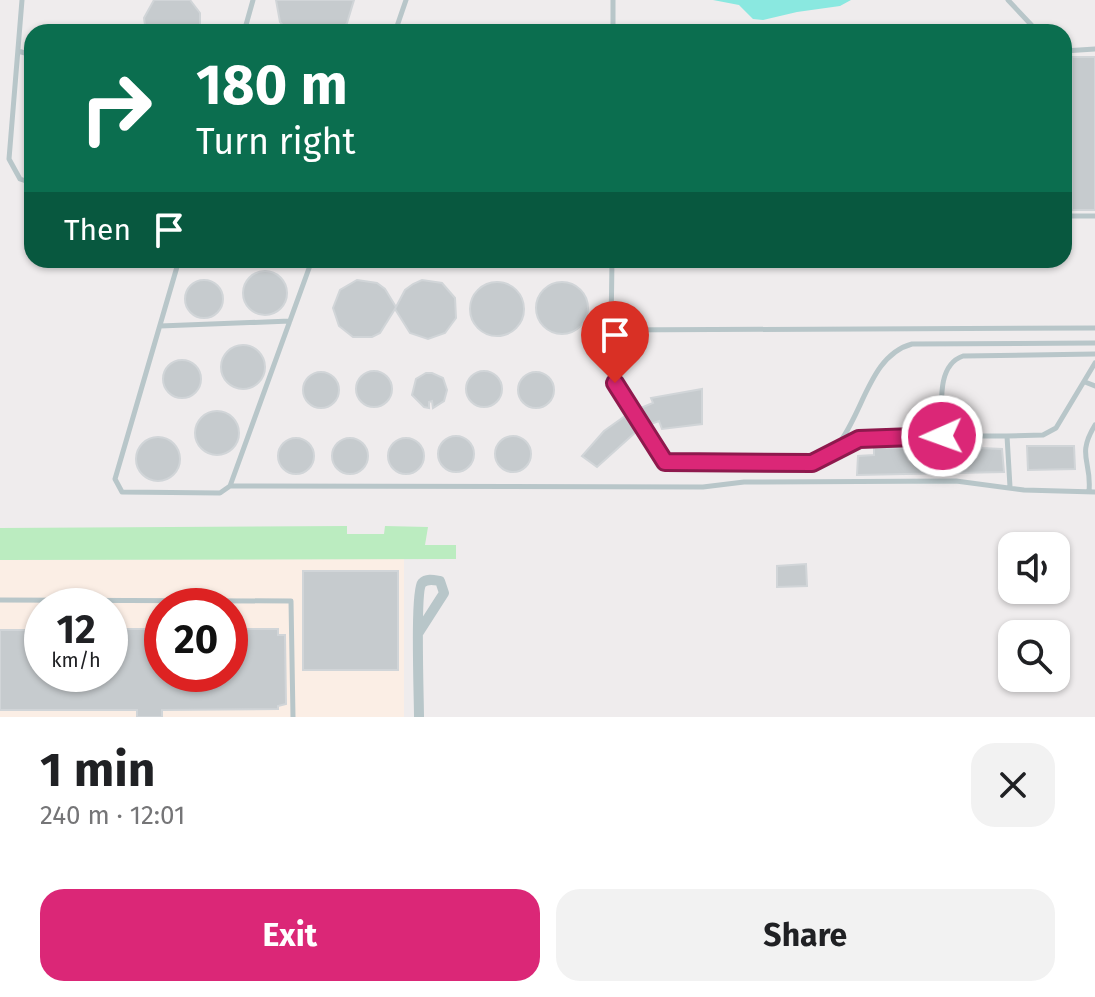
<!DOCTYPE html>
<html lang="en">
<head>
<meta charset="utf-8">
<style>
	body { margin:0; font-family:"Fira Sans",sans-serif; background:#f2f2f2; color:#202124; height:100vh; display:flex; flex-direction:column; font-size:30px; white-space:nowrap }
	* { box-sizing:border-box; margin:0 }
	p { font-size:26px; color:#757577 }
	.icon { flex:none; width:44px; height:44px; fill:none; stroke:currentColor; stroke-width:2; stroke-linecap:round; stroke-linejoin:round }
	.map { position:relative; height:717px; overflow:hidden }
	.sheet { display:flex; flex-direction:column; background:#fff; flex:1 }
	.sheet>* { flex:none }
	.top-card { position:absolute; left:24px; top:24px; width:1048px; height:244px; border-radius:24px; box-shadow:0 2px 6px #0004; background:#0b6e4f; color:#fff; overflow:hidden }
	.tools { position:absolute; left:998px; top:532px; display:grid; gap:16px }
	.tools a { display:grid; place-items:center; width:72px; height:72px; border-radius:16px; background:#fff; box-shadow:0 2px 6px #0004; font-size:40px }
	.speed { position:absolute; left:24px; top:588px; display:flex; gap:16px; font-size:40px; font-weight:700; text-align:center }
	.speed>* { display:grid; place-content:center; width:104px; height:104px; border-radius:50%; background:#fff; box-shadow:0 2px 6px #0004; line-height:1 }
	.speed small { font-size:20px; font-weight:400 }
	.speed .limit { border:12px solid #d22; background:#fff; color:#111 }
	.pin { position:absolute; display:grid; place-items:center; width:68px; height:68px; color:#fff; margin:-82px -34px; border-radius:50% 50% 50% 0; rotate:-45deg; box-shadow:0 0 8px #0007 }
	.pin .icon { rotate:45deg }
	.me { position:absolute; width:88px; margin:-44px; rotate:268deg; stroke-linejoin:round; filter:drop-shadow(0 0 6px #0008) }
	.turn { display:flex; align-items:center; gap:28px; height:168px; padding:0 40px; font-size:36px }
	.turn .icon { width:104px; height:104px; stroke-width:2.5 }
	.turn b { display:block; font-size:56px; line-height:68px }
	.then { display:flex; align-items:center; height:76px; padding:0 40px; background:#0003; gap:16px; font-size:30px }
	.round { display:grid; place-items:center; flex:none; width:84px; height:84px; border-radius:24px; background:#f2f2f2 }
	.summary { display:flex; align-items:center; justify-content:space-between; height:136px; padding:0 40px }
	h1 { font-size:48px; font-weight:700; line-height:60px }
	.cta { display:flex; gap:16px; margin-top:auto; padding:16px 40px }
	.cta a { flex:1; height:92px; border-radius:24px; background:#db2777; color:#fff; font-size:32px; font-weight:700; line-height:92px; text-align:center }
	.cta a+a { background:#f2f2f2; color:#202124 }
	.map>svg:first-child { display:block }
	.commercial { fill:#fbeee5; fill-rule:evenodd }
	.green { fill:#bbecc0 }
	.water { fill:#8ae8e0 }
	.building { fill:#c6cbce; stroke:#d1d5d8; stroke-width:2 }
	.lines { fill:none; stroke-linecap:round; stroke-linejoin:round }
	.lane { stroke:#b8c6c9; stroke-width:5 }
	.street { stroke:#b8c6c9; stroke-width:10 }
	.route-casing { stroke:#8e194d; stroke-width:20 }
	.route { stroke:#db2777; stroke-width:14 }
</style>
</head>
<body>
<div class="map">
<svg width="1095" height="717" viewBox="0 0 1095 717">
	<rect width="100%" height="100%" fill="#efeced"/>
	<path class="commercial" d="M404 559V717H0V560ZM42 606H110V674H42ZM162 606H230V674H162Z"/>
	<path class="green" d="M347 526V534H384L385 526 428 527 425 545H456V559L0 560V528Z"/>
	<path class="water" d="M713 0H851L840 6 797 12 763 20 753 19 739 5Z"/>
	<path class="building" d="M154 0H190L200 13V32H146L144 18Z
		M276 0H354L347 23 340 32H289L280 22Z
		M1072 57H1095V210H1072Z
		M243 293a22 22 0 1 1 44 0a22 22 0 1 1-44 0Z
		M185 299a19 19 0 1 1 38 0a19 19 0 1 1-38 0Z
		M357 280 377 283 385 289 396 307 405 290 413 284 422 280 442 283 455 298 456 318 445 333 428 339 410 333 395 309 380 333 372 337H353L339 326 333 308 340 290Z
		M536 308a26 26 0 1 1 52 0a26 26 0 1 1-52 0Z
		M470 309a27 27 0 1 1 54 0a27 27 0 1 1-54 0Z
		M221 367a22 22 0 1 1 44 0a22 22 0 1 1-44 0Z
		M163 379a19 19 0 1 1 38 0a19 19 0 1 1-38 0Z
		M356 389a18 18 0 1 1 36 0a18 18 0 1 1-36 0Z
		M466 389a18 18 0 1 1 36 0a18 18 0 1 1-36 0Z
		M518 390a18 18 0 1 1 36 0a18 18 0 1 1-36 0Z
		M303 390a18 18 0 1 1 36 0a18 18 0 1 1-36 0Z
		M426 373H432L443 378 447 390 444 401 433 408 432 401 429 402V408L424 407 412 395 416 379Z
		M702 389V424L662 429 659 421 648 425 638 409 653 403 651 398Z
		M195 433a22 22 0 1 1 44 0a22 22 0 1 1-44 0Z
		M628 414 638 430 597 467 582 456 604 431Z
		M438 454a18 18 0 1 1 36 0a18 18 0 1 1-36 0Z
		M495 454a18 18 0 1 1 36 0a18 18 0 1 1-36 0Z
		M136 459a22 22 0 1 1 44 0a22 22 0 1 1-44 0Z
		M332 456a18 18 0 1 1 36 0a18 18 0 1 1-36 0Z
		M278 456a18 18 0 1 1 36 0a18 18 0 1 1-36 0Z
		M388 456a18 18 0 1 1 36 0a18 18 0 1 1-36 0Z
		M938 442H981V448L1002 449 1004 472 857 475 858 456 874 455V448H937Z
		M1027 446H1074L1075 469 1028 470Z
		M806 564 807 586 777 587V566Z
		M303 571H398V670H303Z
		M110 629H162V674H230V629H278V635H285L286 704 278 706V709L162 710V717H137V710H0V630H42V674H110Z"/>
	<g class="lines">
		<path class="lane" d="M22 0 9 159 20 179 32 183
			M1008 0 1038 32
			M244 32 253 0
			M395 32 406 0
			M613 32V0
			M18 51 32 55
			M1064 51 1095 49
			M1064 216H1095
			M179 260 115 479 122 492 220 493 230 486 703 487 744 482 956 481 1024 490 1095 492
			M160 326 290 321
			M1095 328 611 330 615 383 665 462C690 462 715 460 739 461 759 462 795 469 813 463 863 445 859 358 912 344L1095 343
			M611 330 612 260
			M1085 382 1095 386
			M1007 436 1043 435 1056 428 1095 363
			M837 449 859 439 942 436
			M230 486 312 260
			M1010 487 1007 436H942C943 411 934 366 963 356L1095 354
			M1089 491C1092 461 1076 456 1095 425
			M0 600 291 601 293 717"/>
		<path class="street" d="M419 632 444 593 440 581C434 580 427 578 422 583 415 591 419 699 419 717"/>
	</g>
	<g class="lines">
		<g class="route-casing">
			<path id="route" d="M615 383 665 462 812 463 859 439 942 436"/>
		</g>
		<use href="#route" class="route"/>
	</g>
</svg>
<div class="tools">
<a><svg class="icon" aria-label="sound" viewBox="0 0 24 24"><path d="M4 9h4l5-4v14l-5-4H4zM17 9q2 3 0 6"/></svg></a>
<a><svg class="icon" aria-label="search" viewBox="0 0 24 24"><circle cx="10" cy="10" r="6"/><path d="M15 15l6 6"/></svg></a>
</div>
<div class="speed"><div>12<small>km/h</small></div><div class="limit">20</div></div>
<div class="pin" style="left:615px;top:383px;background:#d93025"><svg class="icon" aria-label="arrive" viewBox="0 0 24 24"><path d="M6 21V4h12l-3 4 3 4H6"/></svg></div>
<svg class="me" style="left:942px;top:436px" viewBox="-20 -20 40 40"><circle r="17" fill="#db2777" stroke="#fff" stroke-width="3"/><path d="M0-11L8 9 0 5-8 9z" fill="#fff"/></svg>
<div class="top-card">
<div class="turn"><svg class="icon" aria-label="right" viewBox="0 0 24 24"><path d="M7 20v-9h11M14 6l5 5-5 5"/></svg><div><b>180 m</b>Turn right</div></div>
<div class="then">Then<svg class="icon" aria-label="arrive" viewBox="0 0 24 24"><path d="M6 21V4h12l-3 4 3 4H6"/></svg></div>
</div>
</div>
<section class="sheet">
<div class="summary"><div><h1>1 min</h1><p>240 m · 12:01</p></div><a class="round"><svg class="icon" aria-label="close" viewBox="0 0 24 24"><path d="M6 6l12 12M18 6L6 18"/></svg></a></div>
<div class="cta"><a>Exit</a><a>Share</a></div>
</section>
</body>
</html>
